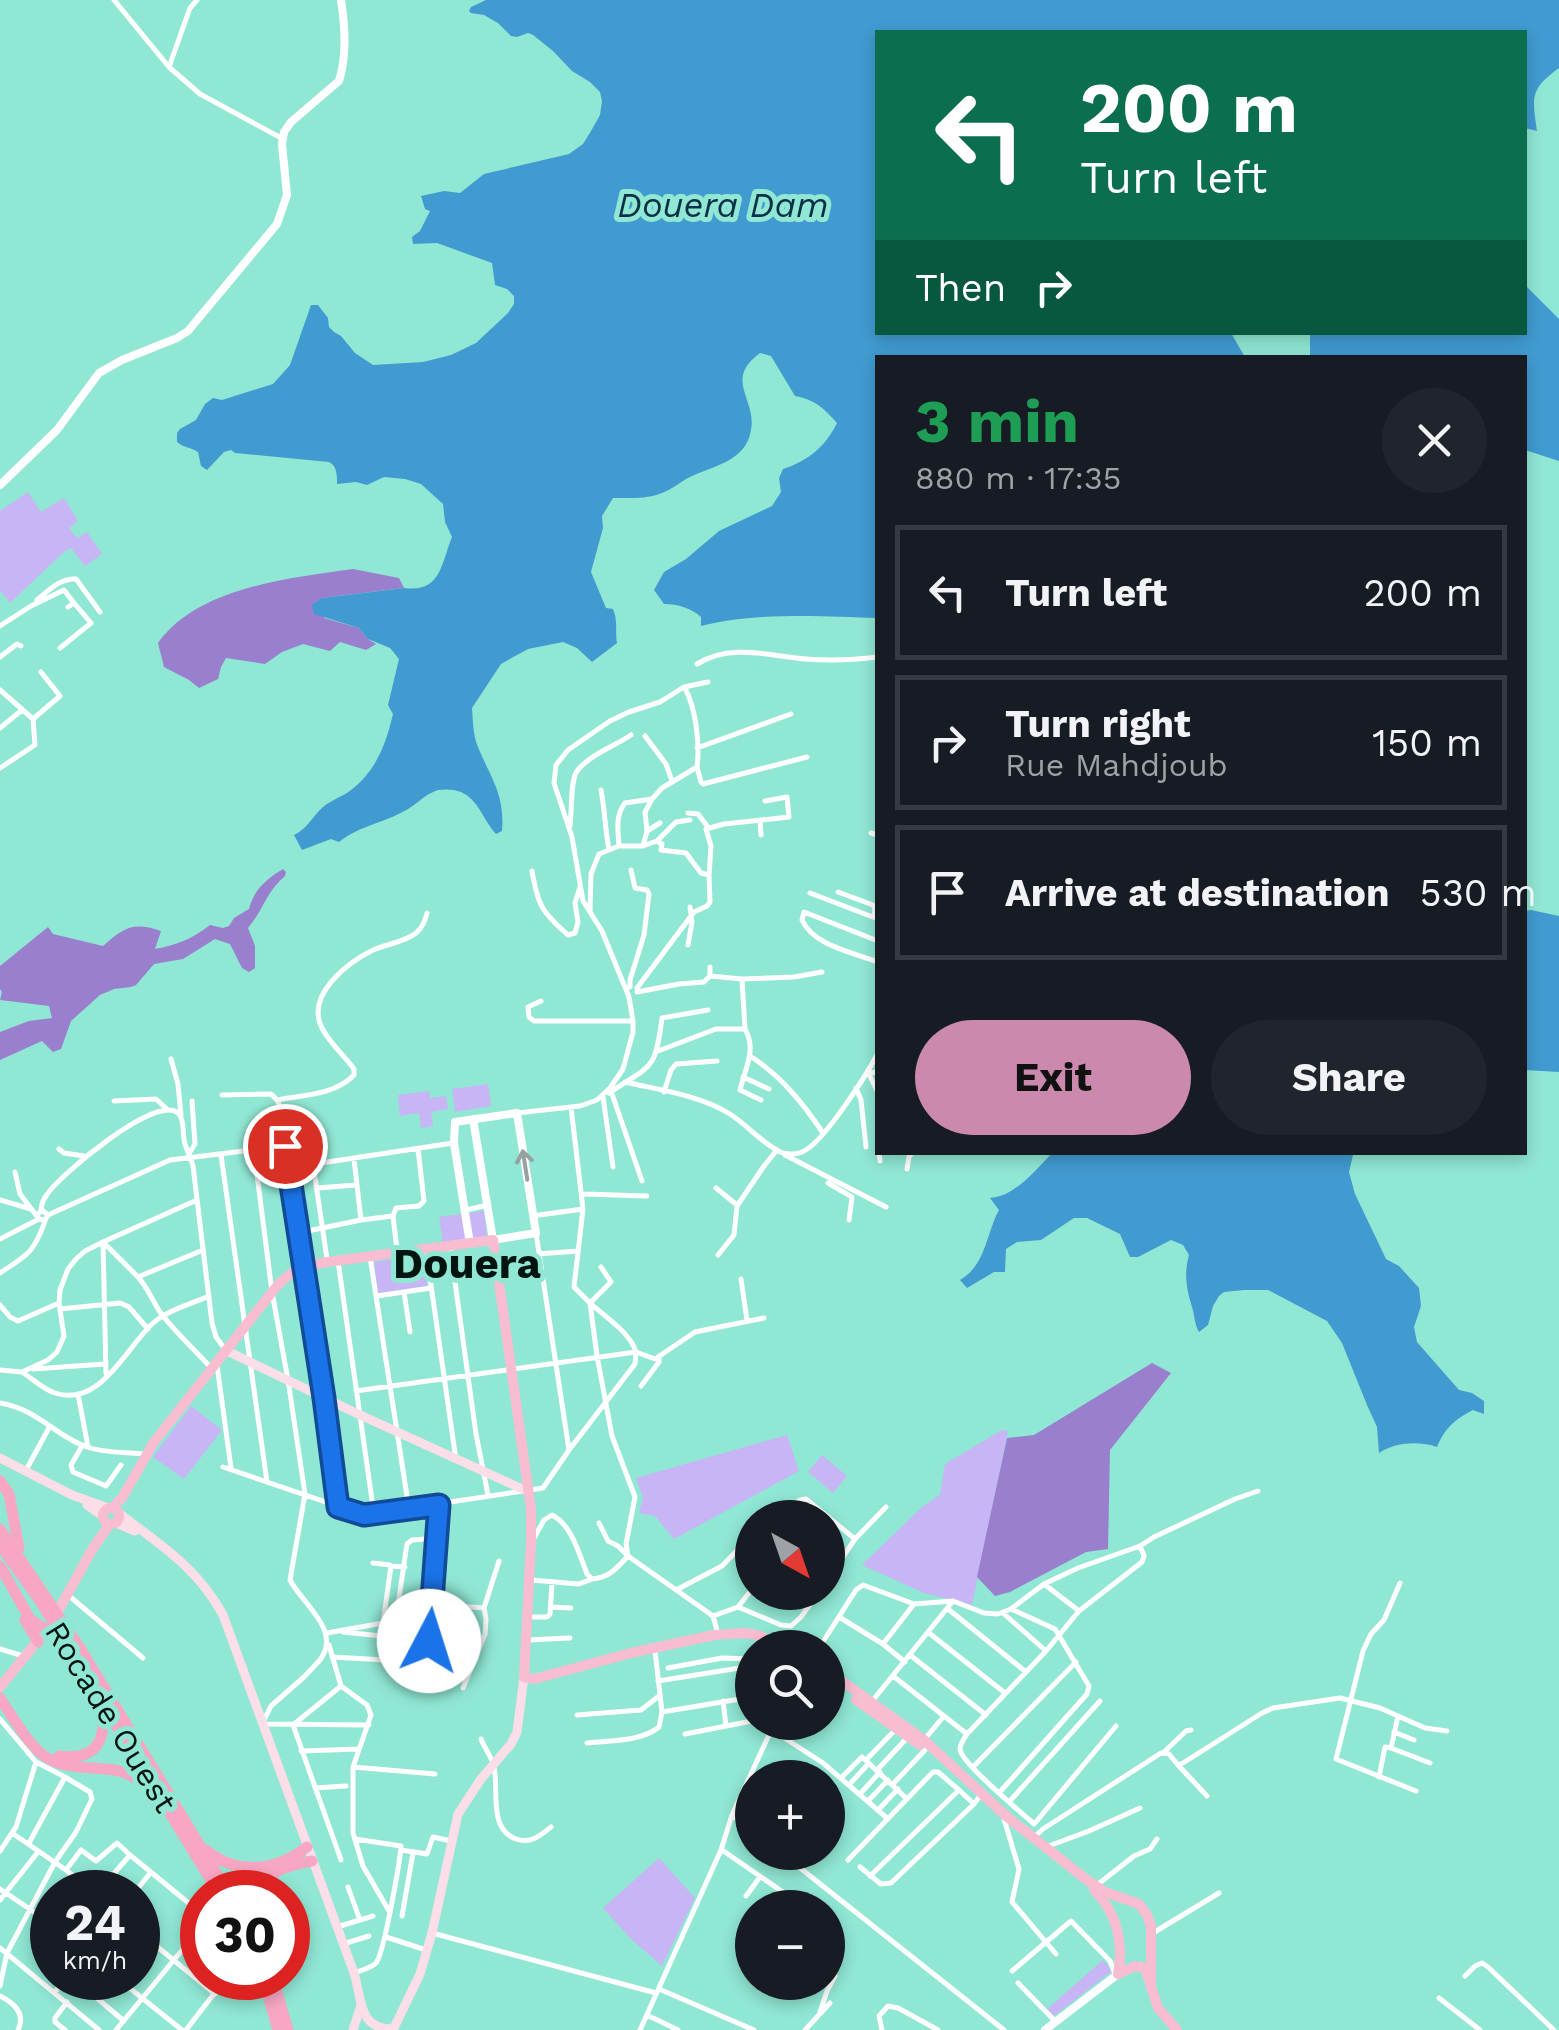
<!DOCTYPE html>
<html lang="en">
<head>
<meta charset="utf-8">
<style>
	body { margin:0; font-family:"Work Sans",sans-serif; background:#20242c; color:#f1f3f6; height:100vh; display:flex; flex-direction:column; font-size:38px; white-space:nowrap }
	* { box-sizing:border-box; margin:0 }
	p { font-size:32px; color:#9ea1a6 }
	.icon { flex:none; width:55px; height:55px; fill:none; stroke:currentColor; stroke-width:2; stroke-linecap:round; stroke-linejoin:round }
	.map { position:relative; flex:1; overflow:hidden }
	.details { position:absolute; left:875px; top:355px; width:652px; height:800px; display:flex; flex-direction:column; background:#171b24; border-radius:0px; box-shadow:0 5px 15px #0003 }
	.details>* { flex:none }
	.banner { position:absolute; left:875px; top:30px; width:652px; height:305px; border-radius:0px; box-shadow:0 5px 15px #0003; background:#0b6e4f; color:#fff; overflow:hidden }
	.needle { width:65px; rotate:140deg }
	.fabs { position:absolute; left:735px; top:1500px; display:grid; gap:20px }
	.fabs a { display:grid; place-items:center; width:110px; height:110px; border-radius:50%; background:#171b24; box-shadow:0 5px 15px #0003; font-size:50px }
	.speed { position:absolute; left:30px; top:1870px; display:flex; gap:20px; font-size:50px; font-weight:700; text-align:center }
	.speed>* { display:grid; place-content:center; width:130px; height:130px; border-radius:50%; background:#171b24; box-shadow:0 5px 15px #0003; line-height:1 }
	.speed small { font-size:25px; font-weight:400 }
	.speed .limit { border:15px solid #d22; background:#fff; color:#111 }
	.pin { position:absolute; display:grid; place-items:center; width:85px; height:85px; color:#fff; margin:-42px; border:5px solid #fff; border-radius:50%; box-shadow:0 2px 10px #0007 }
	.me { position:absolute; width:110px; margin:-55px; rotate:5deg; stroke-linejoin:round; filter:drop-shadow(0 0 8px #0008) }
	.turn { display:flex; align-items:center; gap:35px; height:210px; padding:0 40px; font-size:45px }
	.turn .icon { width:130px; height:130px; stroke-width:2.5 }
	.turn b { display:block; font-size:70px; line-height:85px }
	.then { display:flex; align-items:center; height:95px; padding:0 40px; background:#0003; gap:20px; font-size:38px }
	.round { display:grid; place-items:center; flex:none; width:105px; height:105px; border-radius:52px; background:#20242c }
	.summary { display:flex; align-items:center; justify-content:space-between; height:170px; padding:0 40px }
	h1 { font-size:60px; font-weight:700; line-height:75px; color:#1e9e55 }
	.button { display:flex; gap:20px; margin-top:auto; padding:20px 40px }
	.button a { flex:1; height:115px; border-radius:60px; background:#cb89ae; color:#111; font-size:40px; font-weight:700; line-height:115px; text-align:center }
	.button a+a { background:#20242c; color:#f1f3f6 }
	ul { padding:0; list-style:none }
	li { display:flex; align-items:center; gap:30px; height:135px; margin:0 20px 15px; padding:0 20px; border:5px solid #363941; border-radius:0px }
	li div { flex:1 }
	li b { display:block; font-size:38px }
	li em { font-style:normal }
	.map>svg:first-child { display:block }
	.green { fill:#c8b5f5 }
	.forest { fill:#997fcd }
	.water { fill:#419bd1 }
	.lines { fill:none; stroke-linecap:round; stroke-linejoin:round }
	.minor { stroke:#fff; stroke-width:5 }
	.tertiary { stroke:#fff; stroke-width:8 }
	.secondary { stroke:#fcdee8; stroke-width:9 }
	.primary { stroke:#f9bdd2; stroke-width:10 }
	.trunk { stroke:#f7a7c3; stroke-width:11 }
	.oneway { stroke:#99a19f }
	.route-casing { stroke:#114b97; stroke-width:25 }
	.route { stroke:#1a73e8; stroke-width:18 }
	.labels { text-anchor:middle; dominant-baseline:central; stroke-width:10; stroke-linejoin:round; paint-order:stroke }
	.street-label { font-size:32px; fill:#001510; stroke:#90e7d4 }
	.water-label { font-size:35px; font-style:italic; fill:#083046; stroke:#90e7d4 }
	.district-label { font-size:42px; font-weight:bold; fill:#001510; stroke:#90e7d4 }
</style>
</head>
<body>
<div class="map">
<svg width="1559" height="2030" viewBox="0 0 1559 2030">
	<rect width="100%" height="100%" fill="#90e7d4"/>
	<path class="green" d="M28 492 41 512 64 498 78 521 69 528 77 538 87 532 102 554 85 566 71 548 65 551 10 603 0 590V511Z
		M488 1084 491 1106 455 1112 452 1089Z
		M429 1091 430 1098 446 1096 448 1109 431 1112 433 1126 421 1128 419 1113 400 1116 398 1095Z
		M484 1211 487 1237 443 1243 439 1217Z
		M423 1255 427 1286 378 1293 374 1262Z
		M191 1406 222 1430 184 1479 153 1457Z
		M1002 1430 1008 1431 972 1605 924 1593 862 1565 922 1507 940 1495 945 1464Z
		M787 1435 799 1471 674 1539 655 1516 639 1513 643 1498 636 1478Z
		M822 1455 847 1476 833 1493 808 1472Z
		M659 1858 695 1898 662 1966 630 1938 603 1908Z
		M1103 1960 1112 1971 1054 2016 1047 2009Z"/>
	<path class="forest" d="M353 569 399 578 404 588 322 598 324 618 359 628 368 639 376 644 366 650 340 642 330 651 303 644 282 652 265 664 226 658 221 667 218 679 199 688 189 680 164 667 158 643C198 587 290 578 353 569Z
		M283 869 286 872 285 876C266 892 264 909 248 928L255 946V968L249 972 242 968 230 944 215 939 183 959 154 964 136 985 131 987 114 989 100 995 71 1021 61 1049 53 1052 42 1041 0 1060V1032L29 1021 52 1018 49 1006 0 1000 2 992 0 989V966L48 927 53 934 103 946C123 928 133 921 161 931L155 949C177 945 192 939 210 925L223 928 229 926 234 918 249 909C254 890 265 880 283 869Z
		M1152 1363 1171 1373 1110 1450 1108 1549 1086 1552 1010 1592 995 1596 977 1577 1007 1438 1034 1435Z"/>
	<path class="water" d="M486 0H1559V68C1530 89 1532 97 1537 131L1525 128V32H878V332L1231 333 1245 357 878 358 877 618C823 616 754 612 701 626V617C691 608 678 604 664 604L654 590 664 572 686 559 719 531 772 506 781 492 779 478 783 469C808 461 825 447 837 423 824 408 814 399 795 396L771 356 760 353C723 380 757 399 751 430 746 463 710 466 686 479 678 484 669 491 659 494 646 499 627 498 613 498L602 516 603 528 591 572 606 608 613 609C618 620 615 631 617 643L592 662 577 648 563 642 528 649 501 664 472 708C473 721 473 735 478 747 491 779 505 794 502 831L496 834C483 820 479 800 461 792 454 789 445 789 438 790 426 794 420 801 411 807 389 822 360 825 339 842L331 839 302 850 294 835C307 829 312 817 323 807 331 800 342 797 351 790 376 771 386 744 393 714L388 705 399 659 390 648 368 639 359 628 314 614 312 605 322 598 404 588C441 593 441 564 452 537L445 522 443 504 421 484 405 479 384 477 367 485 356 482 337 484C337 475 337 466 329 462L235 453 231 450 224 452 207 470 201 466 198 452C191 447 184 448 177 442V433L180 429 196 420 205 404 213 398 222 400 273 384 290 365 311 305H318L328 318 329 327 334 332 341 336 355 353 373 365 423 362 451 355 476 343 508 313 514 304V296L507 289 495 285 492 263 437 243 413 244 412 237 420 231 430 211 425 209 421 196 444 191 460 193 484 174 569 154 583 144 591 131 600 115 602 101 600 92 590 82 572 71 553 51 533 35 528 33 517 37 511 36 498 23 484 15 471 13 469 11 471 7Z
		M1525 285 1559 319V461L1525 450V358L1310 357V333L1525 332Z
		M1531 910 1559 916V1072L1525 1070V911Z
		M1052 1153H1356L1353 1155 1349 1172 1355 1194 1386 1259 1399 1266 1419 1288 1421 1306 1414 1327 1417 1342 1459 1390 1472 1393 1484 1401V1414L1473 1410C1455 1419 1445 1428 1437 1447 1419 1441 1396 1442 1379 1453L1377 1427 1367 1405 1342 1343 1327 1321 1268 1290H1244L1224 1292 1219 1296 1213 1306 1208 1325 1199 1332C1194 1323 1195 1316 1192 1307 1186 1289 1184 1273 1189 1255L1183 1245 1171 1240 1138 1257H1130L1120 1234 1087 1218H1074L1041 1240 1017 1242 1006 1249 1005 1272H994L967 1288 960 1280C986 1265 986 1234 999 1210L990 1198C1014 1197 1036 1170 1052 1153Z"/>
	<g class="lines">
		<path class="minor" d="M114 0 169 67 200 94 283 139
			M169 67 190 8 197 0
			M37 600C48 591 60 578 76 579L100 612
			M0 626 31 606 64 590 74 603 68 607
			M60 648 91 623 74 603
			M0 657 17 644 21 646
			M697 664C731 643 769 656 806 659 830 661 853 660 878 657
			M0 690 33 719 35 745 0 768
			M33 719 60 696 41 672
			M0 728 22 710
			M645 736 666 764 672 781
			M697 748 791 714
			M697 767 701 782 703 784 807 757
			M601 790C605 810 605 829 609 850
			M688 813 698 814 708 827
			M760 820 761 835
			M570 826C572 813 570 781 577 771 589 755 615 746 631 735
			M647 831 660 823
			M871 833 878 835
			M657 841 676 822 690 820
			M619 846C618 830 615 816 625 803L652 799
			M643 846 647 831 645 812 652 799 662 788 697 767C700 744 696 709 685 688
			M532 871C538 906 542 912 568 935L575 933 578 922 575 903 580 887
			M838 892 873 905 875 908 874 917
			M810 893 878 919
			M590 911 591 874 599 854 619 846H643L657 841 662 844 661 850 686 853 701 873 709 875 711 846 706 829 724 824 789 817 787 797 765 801
			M878 941 804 912 802 920C814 946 852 952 878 962
			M688 945 692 922 690 907
			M710 976 742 979 794 977 822 972
			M742 979 745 1029
			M630 987V980L644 935 649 894 647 890 635 888 631 870
			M637 988 694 912 707 906 710 902 709 875
			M637 992 679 984 704 982 710 976V967
			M541 1001 528 1007 529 1017 534 1021H633
			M658 1051 716 1029H745C757 1049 745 1069 740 1090L761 1100
			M750 1056C781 1076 803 1103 823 1133
			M171 1059 178 1084 181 1115
			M878 1073 868 1072 878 1093
			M743 1077 769 1089
			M625 1082C659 1090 700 1095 730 1114 747 1125 761 1142 780 1152 785 1154 796 1155 802 1152 823 1144 867 1074 878 1053
			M856 1088 861 1100 866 1147
			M611 1091 642 1181
			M664 1092 671 1070 676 1064 717 1061
			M609 1093C652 1064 655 1072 662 1018L708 1010
			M222 1095 271 1094 277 1100C303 1095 335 1095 354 1075V1069C344 1055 328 1042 321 1026 307 994 347 963 373 950 387 944 405 942 416 933 423 927 425 921 427 913
			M603 1097 613 1167
			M277 1100 283 1113 288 1168 324 1398 338 1507
			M114 1101 156 1099 167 1109
			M571 1107 583 1209 574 1287 590 1303 597 1356 612 1436 635 1497 626 1544 628 1556 713 1616 718 1634
			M517 1113 580 1106 597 1100 610 1088 623 1069 633 1032V1021L629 997 602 931 583 901 572 837 554 783 556 765 568 750 610 721 629 712 660 702 684 687 708 682
			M59 1149 64 1153 84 1156
			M254 1151 272 1292 288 1380 305 1494 290 1580C303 1605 342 1630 320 1660L304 1677 271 1706 262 1724 369 1725
			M190 1152 195 1144 192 1101
			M879 1152 880 1161
			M937 1152H947
			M221 1155 267 1482
			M785 1155 886 1207
			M354 1159 361 1220 393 1216 397 1250
			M313 1164 327 1259
			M288 1168 453 1143
			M907 1169 909 1157 913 1152
			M15 1172 20 1194 39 1219 45 1220 48 1215 42 1210 37 1215
			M828 1183 852 1197 849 1220
			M317 1188 356 1185
			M716 1188 737 1205
			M583 1194 647 1196
			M0 1200 31 1209
			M41 1210C42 1203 42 1202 46 1196 58 1176 159 1091 179 1114 185 1121 182 1135 185 1144 187 1152 191 1157 193 1166L212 1323 216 1337 225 1349
			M466 1210 488 1205
			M48 1215 170 1160 285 1146
			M393 1216 396 1208 419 1206 424 1201 418 1149
			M532 1216 583 1209
			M298 1233 361 1220
			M536 1233 569 1450
			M0 1239 39 1219
			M103 1242 106 1374
			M103 1242 138 1277 203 1250
			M450 1246 476 1434 488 1495
			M426 1250 456 1460
			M538 1254 578 1251
			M718 1255 734 1235 737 1206 764 1166 777 1150
			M370 1257 409 1509
			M338 1261 374 1514
			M601 1267 611 1282 590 1303C605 1317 630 1332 636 1352
			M0 1273C27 1255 34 1253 45 1221
			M138 1277C148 1288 152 1300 160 1312 175 1332 194 1349 211 1368
			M741 1279 747 1320
			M404 1292 410 1332
			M377 1296 431 1288
			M0 1305 10 1317 18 1321 59 1303
			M60 1309 120 1303 129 1307 148 1329
			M217 1365 231 1468
			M33 1369 105 1364
			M0 1370 22 1372 48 1360 57 1352 64 1336 59 1303 60 1290 68 1269 76 1259 85 1251 103 1242 197 1200
			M22 1372C33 1379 43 1389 55 1393 100 1408 126 1348 152 1324 167 1310 191 1304 209 1296
			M641 1386 659 1362V1358
			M356 1391 636 1352 655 1359 695 1332 764 1318
			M78 1394 88 1447
			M0 1403C40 1410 53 1435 87 1447 104 1453 125 1452 144 1454
			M82 1446 71 1465 73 1472 106 1486 121 1465
			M223 1467 364 1515 543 1488 569 1450 635 1364 636 1352
			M25 1472 50 1426
			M771 1518 800 1500 806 1499 855 1539
			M437 1538 429 1641 434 1651 472 1659
			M533 1540 544 1520 552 1515C572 1525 579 1554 587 1574L592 1579C609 1578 617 1568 628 1556L618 1546 608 1541 599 1523
			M373 1563 390 1565
			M828 1579 855 1539 886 1507
			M531 1580 579 1584 592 1579
			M1400 1583 1384 1620 1371 1634 1363 1651 1336 1759 1416 1791
			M1044 1584 1079 1611
			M676 1590 722 1566 752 1535
			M68 1595 143 1658
			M433 1604 484 1608
			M552 1607 571 1608
			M738 1607 781 1625 791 1626 801 1617 819 1592
			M948 1609 1026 1672
			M1003 1613 1046 1651
			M713 1616 738 1607 752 1589
			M529 1617H547L550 1614 552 1583
			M839 1617 883 1644 905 1662
			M383 1623 391 1566 405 1567
			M343 1632 429 1641
			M327 1633 383 1623 396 1618 407 1544 412 1540 437 1538 439 1505
			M929 1633 1005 1693
			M528 1640 570 1638
			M883 1644 914 1604
			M329 1645 341 1686 367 1705 371 1715 353 1767V1833L363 1866 389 1911
			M819 1648 856 1590 863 1585 914 1604 953 1601 984 1613 998 1614 1011 1609 1044 1584 1078 1568 1140 1546 1154 1537 1235 1499 1258 1491
			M0 1649 23 1656
			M910 1655 986 1715
			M332 1657 438 1663
			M668 1668 722 1658 752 1659
			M893 1676 967 1734
			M658 1681 752 1666
			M341 1686 293 1725 341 1860
			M463 1688 485 1634 486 1619 484 1608 499 1561
			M873 1700 953 1601
			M723 1701 726 1726
			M662 1712 752 1697
			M577 1715 641 1710 659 1696
			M0 1719 36 1762 16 1827 0 1851
			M772 1730 823 1763 888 1819
			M1394 1732 1414 1740
			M685 1734 752 1721
			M481 1739C485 1749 492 1757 494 1767 499 1790 488 1829 516 1839 531 1844 540 1836 551 1827
			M924 1740 944 1716
			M587 1743C610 1740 641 1742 659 1727L662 1712 655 1651
			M1391 1748 1430 1763
			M301 1751 358 1749
			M1163 1753 1186 1731 1191 1730
			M867 1759 896 1729
			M1178 1765 1207 1796
			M353 1767 435 1774
			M973 1767 1076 1662
			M877 1770 908 1737
			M1379 1777 1385 1747 1391 1748 1398 1716
			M841 1778 862 1757 907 1799
			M893 1784 925 1750
			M849 1785 869 1763
			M315 1788 346 1786
			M959 1790 974 1804
			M999 1793 1087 1694 1089 1686 1055 1629 1011 1609
			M860 1794 880 1772
			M868 1801 888 1780
			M1009 1802 1100 1701
			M878 1810 898 1789
			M732 1815 752 1831
			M1004 1819 1019 1869 1012 1902 1056 1954
			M1035 1823 1116 1726
			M1034 1824C1022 1813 960 1762 960 1749 960 1744 965 1737 967 1734L1046 1651 1079 1611 1142 1562 1144 1556 1140 1546
			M12 1833 66 1870 92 1892
			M1033 1838 1043 1829 1161 1753 1169 1754 1178 1765 1183 1763 1262 1713 1273 1708 1340 1698 1380 1708 1425 1728 1447 1731
			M29 1843 65 1777 36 1762
			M1046 1847 1089 1831 1140 1808
			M401 1850 427 1854 433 1837 451 1841
			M722 1850 806 1908
			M780 1852 1004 2030
			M848 1860 933 1772H938L959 1790 870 1876
			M860 1867 881 1884 891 1883 974 1804 982 1793
			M66 1870 81 1850 96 1861 117 1843 130 1855
			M111 1877 130 1855 202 1914
			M1097 1885 1134 1856 1150 1849 1157 1839
			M348 1887 360 1920
			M0 1889 52 1924
			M135 1892 151 1872
			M746 1896 760 1877
			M0 1900 38 1852
			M402 1916 413 1853
			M828 1923 838 1930
			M337 1927 373 1916
			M138 1931 215 1994
			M432 1933 656 1993
			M1153 1933 1219 1893
			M386 1937 426 1950
			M188 1942 202 1954
			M343 1944 369 1936
			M0 1948 99 2030
			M1012 1971 1071 1921 1110 1961 1115 1974
			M354 1973C361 1970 370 1969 376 1963 384 1954 400 1861 401 1846L355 1839
			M1465 1976 1475 1966 1482 1963 1488 1967 1554 2030
			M117 1978 182 2030
			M1018 1983 1056 2022
			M0 1986 7 1953 55 1862 76 1832 92 1799 90 1792 65 1777
			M86 1989 124 2021
			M659 1989 754 2030
			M55 1992 66 1978
			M0 1996C14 2003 26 2014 18 2030
			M1439 1998 1480 2030
			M647 2015 678 2030
			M819 2015 827 1991 835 1976
			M65 2030 55 2022V2018L67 2002
			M116 2030 202 1926
			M186 2030 220 1986 224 1978
			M640 2030 721 1850 732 1815 775 1722
			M805 2030 830 2003
			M882 2030 879 2016 888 2006 898 2008 938 2030"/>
		<path class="tertiary" d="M0 485 57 430 99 373 122 360 177 338 188 331 277 224 287 195 282 144 284 132 291 122 339 81C347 56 345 25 341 0
			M470 1244 454 1143 455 1122 517 1113 536 1233 493 1240 473 1119
			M1045 2030 1118 1974"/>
		<path class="secondary" d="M225 1350 358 1414 529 1492
			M0 1458 72 1495 108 1508
			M87 1505 103 1516
			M119 1513C161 1546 197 1567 223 1615L354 1973C362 1999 358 2030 394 2029
			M116 1523 135 1531
			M353 2030 361 2005
			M393 2030 420 1974 432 1933 458 1814 481 1779 511 1744 517 1732 524 1677"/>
		<path class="primary" d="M113 1507 122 1498 154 1442 272 1292C290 1270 300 1267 327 1262L493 1240 531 1509V1543L524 1677 534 1679 631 1653 714 1635 745 1633 761 1636 782 1648
			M103 1516a8 8 0 1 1 16 0a8 8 0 1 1-16 0Z
			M53 1620 93 1548 110 1524
			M828 1671 924 1740 1006 1816 1087 1880 1105 1892 1139 1904 1147 1915 1151 1926V1988
			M0 1687 40 1638
			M856 1700 920 1745
			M1094 1890C1117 1912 1124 1944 1118 1974
			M1118 1974 1135 1966 1145 1968 1158 2008 1177 2030"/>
		<path class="trunk" d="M0 1481 9 1494 19 1548
			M0 1529 80 1648 228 1892
			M0 1545 40 1601 218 1892
			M0 1566 30 1619 46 1630
			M25 1620 38 1642
			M0 1698C12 1716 31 1750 49 1759 86 1778 121 1754 151 1793
			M59 1756C95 1761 108 1741 101 1708
			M206 1850C237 1876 276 1871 307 1847
			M254 1892C267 1871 289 1865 312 1861
			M263 1978 278 2030
			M273 1978 288 2030"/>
	</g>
	<defs><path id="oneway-shaft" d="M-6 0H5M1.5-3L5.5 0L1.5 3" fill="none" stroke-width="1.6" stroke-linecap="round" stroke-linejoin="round" transform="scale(2.5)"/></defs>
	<use class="oneway" href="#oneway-shaft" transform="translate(525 1165) rotate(-99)"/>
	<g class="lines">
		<g class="route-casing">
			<path id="route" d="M285 1146 324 1398 338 1507 364 1515 439 1505 429 1641"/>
		</g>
		<use href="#route" class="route"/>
	</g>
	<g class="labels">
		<g class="street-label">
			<text transform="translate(111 1717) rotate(58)">Rocade Ouest</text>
		</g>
		<g class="water-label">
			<text x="723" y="205">Douera Dam</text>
		</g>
		<g class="district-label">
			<text x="467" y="1263">Douera</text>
		</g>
	</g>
</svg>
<div class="fabs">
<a><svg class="needle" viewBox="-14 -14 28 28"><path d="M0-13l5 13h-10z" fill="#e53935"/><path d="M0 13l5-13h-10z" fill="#9ea1a6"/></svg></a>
<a><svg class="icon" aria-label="search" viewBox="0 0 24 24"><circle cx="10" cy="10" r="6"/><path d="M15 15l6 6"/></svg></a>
<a>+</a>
<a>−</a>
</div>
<div class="speed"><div>24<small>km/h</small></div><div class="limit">30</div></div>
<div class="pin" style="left:285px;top:1146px;background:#d93025"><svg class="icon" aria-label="arrive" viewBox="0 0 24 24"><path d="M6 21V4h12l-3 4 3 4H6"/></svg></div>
<svg class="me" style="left:429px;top:1641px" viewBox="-20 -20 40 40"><circle r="19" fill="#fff"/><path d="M0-13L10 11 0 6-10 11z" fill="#1a73e8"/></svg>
<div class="banner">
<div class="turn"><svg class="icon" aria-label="left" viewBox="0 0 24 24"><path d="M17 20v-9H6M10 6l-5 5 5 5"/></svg><div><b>200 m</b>Turn left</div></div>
<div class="then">Then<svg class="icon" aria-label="right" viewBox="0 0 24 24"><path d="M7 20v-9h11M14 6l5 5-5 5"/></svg></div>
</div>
<section class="details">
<div class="summary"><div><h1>3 min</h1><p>880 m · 17:35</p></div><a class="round"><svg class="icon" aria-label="close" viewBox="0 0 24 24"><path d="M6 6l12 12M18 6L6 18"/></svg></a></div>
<ul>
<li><svg class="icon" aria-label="left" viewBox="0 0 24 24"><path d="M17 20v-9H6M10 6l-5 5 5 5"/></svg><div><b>Turn left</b></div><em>200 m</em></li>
<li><svg class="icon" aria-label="right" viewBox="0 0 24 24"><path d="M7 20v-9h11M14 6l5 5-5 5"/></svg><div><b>Turn right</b><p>Rue Mahdjoub</p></div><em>150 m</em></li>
<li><svg class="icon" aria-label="arrive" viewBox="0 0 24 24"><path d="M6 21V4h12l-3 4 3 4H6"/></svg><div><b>Arrive at destination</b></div><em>530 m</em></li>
</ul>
<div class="button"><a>Exit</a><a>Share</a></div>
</section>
</div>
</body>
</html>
